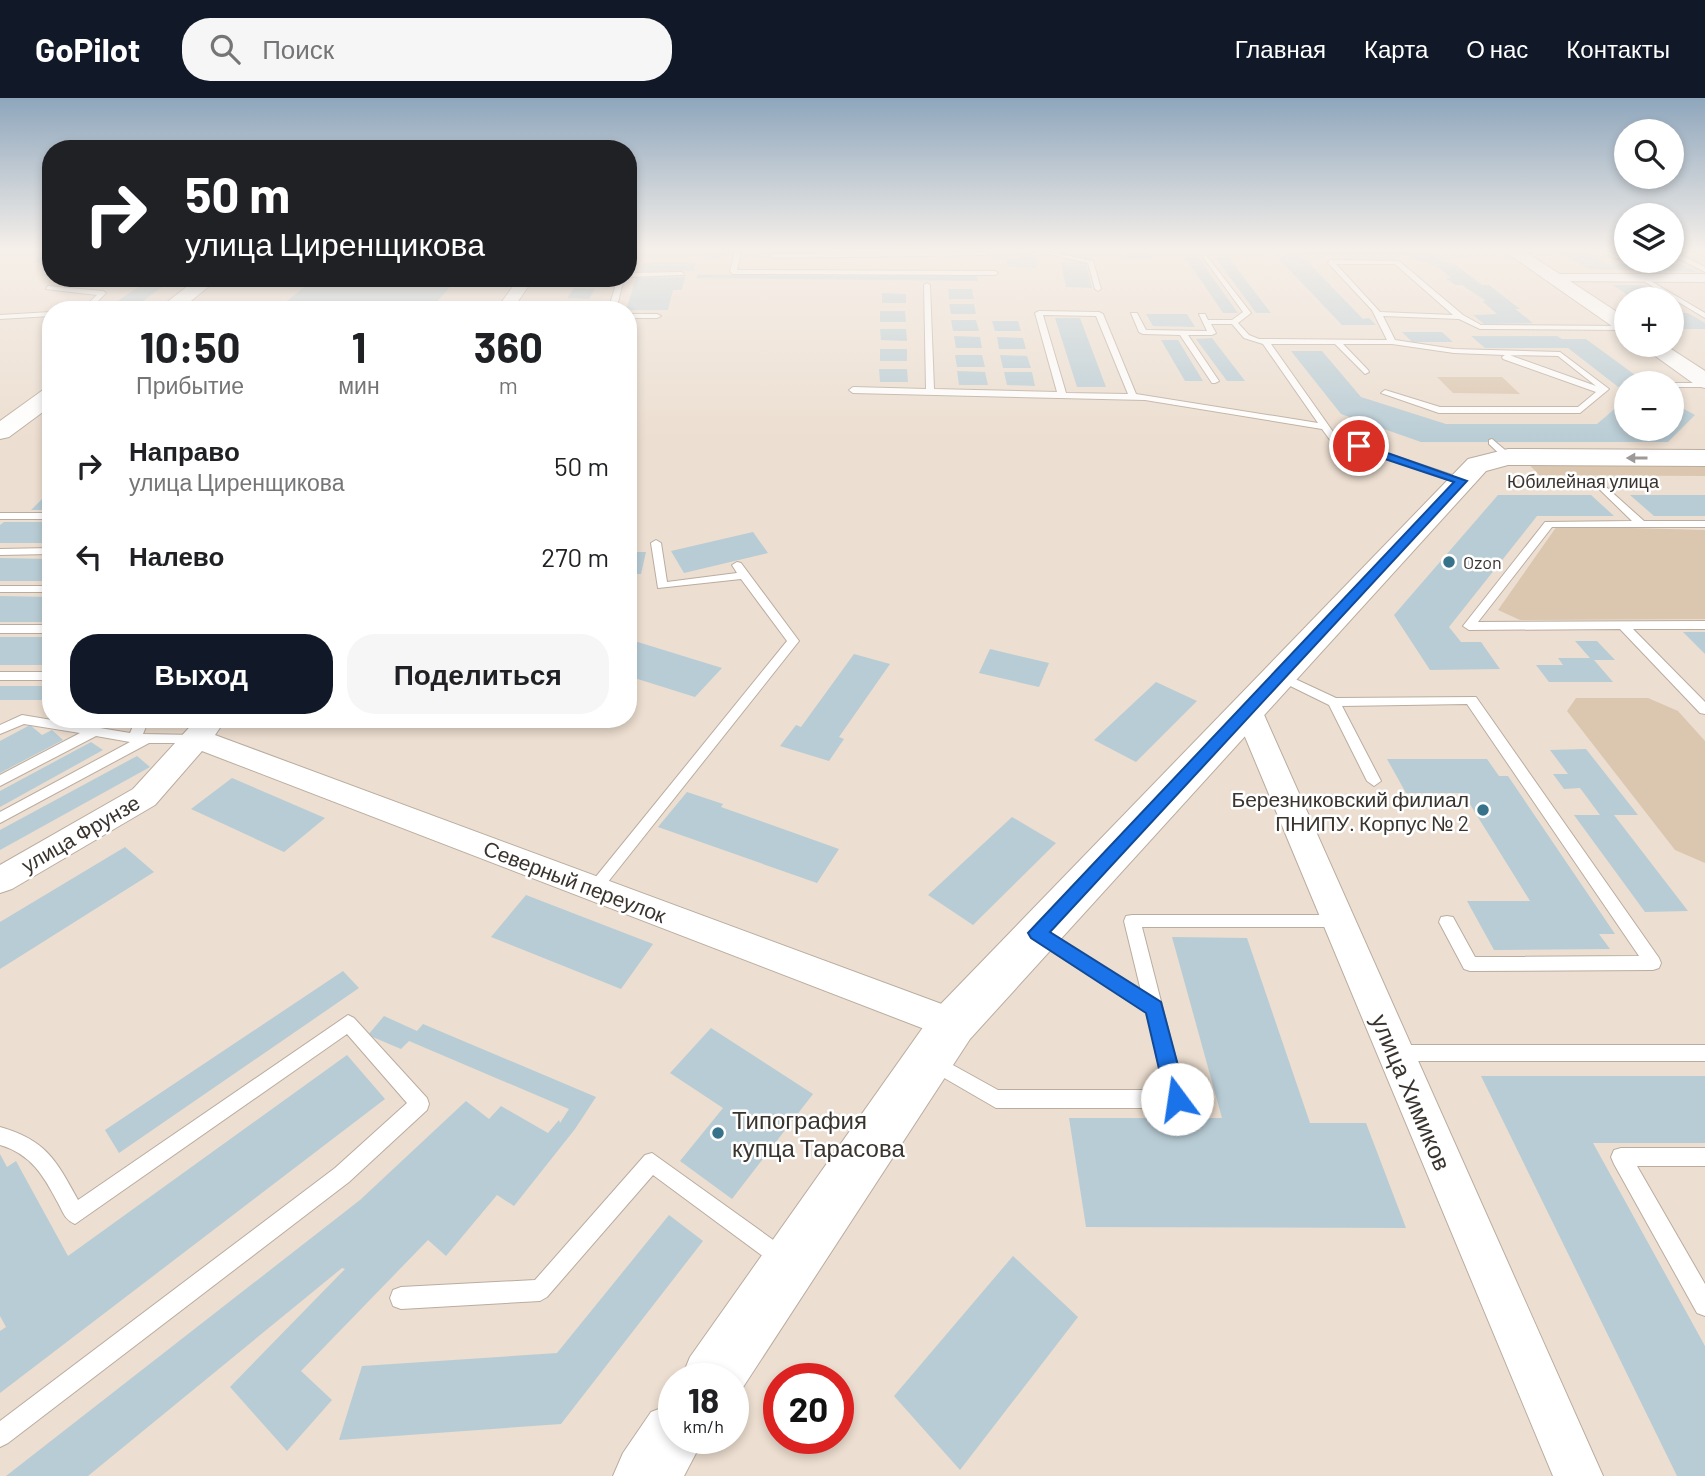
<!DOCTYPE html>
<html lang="ru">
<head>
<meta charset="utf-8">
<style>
	body { margin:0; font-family:Barlow,sans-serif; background:#f6f6f6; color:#202124; height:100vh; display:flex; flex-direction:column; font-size:26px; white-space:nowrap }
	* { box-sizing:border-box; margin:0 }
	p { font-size:23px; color:#757577 }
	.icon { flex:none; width:38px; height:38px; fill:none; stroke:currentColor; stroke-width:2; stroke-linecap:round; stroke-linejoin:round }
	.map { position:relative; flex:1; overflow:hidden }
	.drawer { position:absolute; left:42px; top:203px; width:595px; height:427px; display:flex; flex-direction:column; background:#fff; border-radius:28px; box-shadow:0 4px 10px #0003 }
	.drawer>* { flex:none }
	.top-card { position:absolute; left:42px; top:42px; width:595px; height:147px; border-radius:28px; box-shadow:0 4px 10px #0003; background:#202124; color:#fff; overflow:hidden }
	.fabs { position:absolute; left:1614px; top:21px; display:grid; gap:14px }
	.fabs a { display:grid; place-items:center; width:70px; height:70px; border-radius:50%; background:#fff; box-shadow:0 4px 10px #0003; font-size:35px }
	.speed { position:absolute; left:658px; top:1265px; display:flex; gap:14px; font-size:35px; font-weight:700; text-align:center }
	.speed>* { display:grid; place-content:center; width:91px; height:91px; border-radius:50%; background:#fff; box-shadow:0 4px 10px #0003; line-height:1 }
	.speed small { font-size:18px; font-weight:400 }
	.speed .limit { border:10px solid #d22; background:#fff; color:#111 }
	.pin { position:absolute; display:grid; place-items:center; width:60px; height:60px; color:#fff; margin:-30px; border:4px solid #fff; border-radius:50%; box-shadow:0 2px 7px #0007 }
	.me { position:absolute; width:77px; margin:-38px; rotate:346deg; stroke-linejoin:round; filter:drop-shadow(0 0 5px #0008) }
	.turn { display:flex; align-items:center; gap:24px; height:147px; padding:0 28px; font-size:32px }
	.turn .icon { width:91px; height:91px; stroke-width:2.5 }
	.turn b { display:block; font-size:49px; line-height:60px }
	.eta { display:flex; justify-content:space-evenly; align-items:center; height:119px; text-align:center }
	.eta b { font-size:42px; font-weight:700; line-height:49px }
	.action { display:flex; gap:14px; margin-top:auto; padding:14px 28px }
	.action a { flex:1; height:80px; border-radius:28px; background:#111827; color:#fff; font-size:28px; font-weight:700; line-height:80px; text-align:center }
	.action a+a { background:#f6f6f6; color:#202124 }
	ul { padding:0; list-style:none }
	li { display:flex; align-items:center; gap:21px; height:91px; padding:0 28px }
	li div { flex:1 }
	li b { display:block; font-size:26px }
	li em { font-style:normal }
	header { display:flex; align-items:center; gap:42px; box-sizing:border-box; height:98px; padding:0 35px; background:#111827; color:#fff }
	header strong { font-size:33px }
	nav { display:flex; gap:38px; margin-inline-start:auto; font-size:24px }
	.search { width:490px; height:63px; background:#f6f6f6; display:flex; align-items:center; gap:18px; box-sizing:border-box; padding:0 24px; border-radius:28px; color:#757577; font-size:26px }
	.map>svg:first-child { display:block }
	.green { fill:#dbc6af }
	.building { fill:#b8ccd5 }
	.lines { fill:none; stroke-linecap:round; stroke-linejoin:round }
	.lane-casing { stroke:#baad9f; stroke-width:2 }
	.street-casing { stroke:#baad9f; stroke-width:2 }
	.secondary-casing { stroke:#baad9f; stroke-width:2 }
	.primary-casing { stroke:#baad9f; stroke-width:2 }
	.lane { fill:#fff; fill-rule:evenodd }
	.street { fill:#fff; fill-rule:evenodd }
	.secondary { fill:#fff; fill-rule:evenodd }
	.primary { fill:#fff; fill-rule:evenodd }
	.oneway { fill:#9c9a97 }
	.route { fill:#1a73e8; stroke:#114b97; stroke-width:2 }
	.poi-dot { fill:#367289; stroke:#fff; stroke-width:2.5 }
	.labels { text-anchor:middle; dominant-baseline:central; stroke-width:5; stroke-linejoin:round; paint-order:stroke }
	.far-street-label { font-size:18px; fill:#3a342f; stroke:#fff }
	.far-poi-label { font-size:18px; fill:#3a342f; stroke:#fff; text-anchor:start }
	.poi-label { font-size:21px; fill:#3a342f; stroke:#fff; text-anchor:end }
	.street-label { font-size:21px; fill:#3a342f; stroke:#fff }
	.near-street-label { font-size:24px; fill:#3a342f; stroke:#fff }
	.near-poi-label { font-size:24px; fill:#3a342f; stroke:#fff; text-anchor:start }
</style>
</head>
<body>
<header>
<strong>GoPilot</strong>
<div class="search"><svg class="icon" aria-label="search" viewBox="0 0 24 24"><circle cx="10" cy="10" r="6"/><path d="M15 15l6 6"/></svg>Поиск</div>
<nav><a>Главная</a><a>Карта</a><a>О нас</a><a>Контакты</a></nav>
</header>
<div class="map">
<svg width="1705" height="1378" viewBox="0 0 1705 1378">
	<rect width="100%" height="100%" fill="#ecded0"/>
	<path class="green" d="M1437 279H1502L1520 296 1453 295Z
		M1525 362 1705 363V378L1539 377Z
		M1557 428 1705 432V521L1520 522 1498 512Z
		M1576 600H1648L1678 613 1705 643V765L1675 752 1567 613Z"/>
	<path class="building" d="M32 152H51V164H33L50 155H26Z
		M707 152H726L723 161H703Z
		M1124 152H1148L1153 161H1128Z
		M1280 152H1429L1446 165H1453L1482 187H1489L1520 211H1515L1533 225 1484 226 1473 217 1497 216 1482 203H1486L1462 187H1455L1446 180H1451L1441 171 1429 165 1416 163 1409 157H1301L1363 221 1369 220 1376 227H1342L1276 158H1286Z
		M1556 152H1585L1605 166H1681L1696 174 1590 171Z
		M1017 155H1035L1037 170 1007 168 1006 161H1018Z
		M1185 159H1198L1238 215H1223Z
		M1215 159H1228L1271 215H1256Z
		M644 165H696L693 173H640Z
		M1061 165H1086L1092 190 1066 189Z
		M698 177 977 178 978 183 696 180Z
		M685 179 682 192H673L668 212H626L636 180Z
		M151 180H174L138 207H112Z
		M308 186 452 187 437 204 287 203Z
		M1612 187H1644L1666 201H1634Z
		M574 190 595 191 589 201 567 200Z
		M948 191H972L974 201H949Z
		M882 195 906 196V205H882Z
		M949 206H974L976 216H951Z
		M880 213H905L906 224H880Z
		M1671 215H1688L1705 225V231H1681L1671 225Z
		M1146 216H1187L1195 229 1153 228Z
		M1055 220H1080L1106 289H1077Z
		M951 222H976L979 233H953Z
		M992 223H1018L1021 233H995Z
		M880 231H906L907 243 881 242Z
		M1402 234H1442L1453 244H1412Z
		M954 238 980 239 982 250H956Z
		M1471 238H1557L1562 241H1586L1646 285H1626V295L1568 250H1485Z
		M997 239 1023 240 1026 251H999Z
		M1212 240 1245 283H1227L1196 241Z
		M1161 242H1178L1203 283H1185Z
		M880 251H907V263H880Z
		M1291 253H1322L1361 299 1446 326H1597L1626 301V331H1671V304L1695 317 1668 344H1421L1341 316Z
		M955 257H982L985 269H957Z
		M1000 257 1027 258 1031 270H1003Z
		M879 271H907L908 284H880Z
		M957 273 985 274 988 287H959Z
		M1004 274H1032L1035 288 1007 287Z
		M1498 397H1591L1614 418H1537L1449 529 1461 544H1481L1500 571 1430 572 1394 517Z
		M1630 397H1705V418H1654Z
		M42 401H51V412H31Z
		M4 424H51V445H0V427Z
		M753 434 768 455 684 475 671 453Z
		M628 454H646L641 476H628Z
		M0 460 51 461V483H0Z
		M0 498 51 499V524H0Z
		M1683 534H1705V556Z
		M0 539H51V567H0Z
		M628 541 722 570 695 599 628 578Z
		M1575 543H1597L1615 562H1594L1613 584H1549L1536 567H1563L1558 560H1590Z
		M990 551 1049 565 1039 589 979 575Z
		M854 556 890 566 839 639 844 641 829 663 780 648 796 627 801 629Z
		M1156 584 1197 603 1136 664 1094 642Z
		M0 588H51V602H0Z
		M30 627 42 637 52 632 63 642 0 675V643Z
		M91 644 103 652 0 709V693Z
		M1586 651 1638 717H1614L1688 813 1645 814 1574 717H1600L1580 690 1564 691 1553 676H1568L1550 652Z
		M137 658 150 669 0 752V732Z
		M1387 661H1487L1499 678H1508L1615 836H1599L1610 851 1494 852 1467 803H1530L1463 695H1406Z
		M232 680 325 720 284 754 191 711Z
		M687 694 723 706 721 709 839 751 817 785 658 729Z
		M1012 719 1056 745 973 827 928 797Z
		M125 749 154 774 0 871V824Z
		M526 797 653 846 621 891 491 839Z
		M1172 839 1247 840 1310 1025H1366L1406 1130 1086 1129 1069 1020H1222Z
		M343 873 359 890 119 1055 105 1032Z
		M384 918 417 933 423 926 596 999 575 1031 514 1108 497 1097 446 1158 428 1142 301 1273 332 1302 287 1353 230 1289 345 1171 342 1170 88 1378H6L360 1102 466 1003 489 1021 501 1008 548 1035 559 1022 560 1025 569 1011 409 943 401 951 368 937Z
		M711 930 813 996 732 1101 680 1063 723 1010 670 975Z
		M347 957 385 1001 0 1295V1233L6 1229 0 1218V1056L7 1069 16 1063 68 1158Z
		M1481 978H1705V1045H1593L1705 1248V1378H1677Z
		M669 1117 703 1143 561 1326 339 1342 362 1268 557 1255Z
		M1013 1158 1078 1219 960 1372 894 1298Z"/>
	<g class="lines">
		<g class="lane-casing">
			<path id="lane" d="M735 152H741L737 172 995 173 998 175 995 177 733 176 730 174Z
				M1031 152H1041L1093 163 1101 191 1098 193 1095 191 1088 165Z
				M1600 152C1609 151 1616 157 1626 157V161L1614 160Z
				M632 153 637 154 628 166V158Z
				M986 154 988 157 773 160 770 158 773 156Z
				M1206 157 1251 215 1238 225 1249 237 1259 241 1387 242 1372 212 1328 165 1330 162 1399 163 1463 217 1481 227 1626 228V232L1480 231 1459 221 1383 218 1395 242 1454 251 1560 254 1609 291 1580 315H1439L1381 295 1385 292 1440 309H1578L1596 294 1503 261 1502 259 1505 257 1454 255 1392 246H1343L1368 272 1369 274 1365 276 1335 246H1271L1336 338 1464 381 1466 383 1461 386 1330 342 1322 331 1145 302 853 295 849 292 853 289 926 291 924 187 927 185 930 187 934 291 1057 294 1035 215 1039 213 1099 214 1103 216 1136 296 1318 325 1263 246 1244 240 1232 226H1211L1216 235 1212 237H1188L1219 283 1215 285H1212L1180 237 1143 236 1139 234 1131 215H1137L1146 232 1207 233 1199 216H1205L1208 222H1232L1243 214 1203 159ZM1336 166H1395L1453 217 1380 214ZM1043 217 1096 218 1128 296 1066 295ZM1507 257 1558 258 1596 288 1509 257Z
				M1671 157 1683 158 1705 169V174L1680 161H1671Z
				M682 174 684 177 628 179V175Z
				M1642 178 1705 215V220L1640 181Z
				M618 180H624L616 212H608Z
				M48 188 103 193 106 195 89 212H81L97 197 46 191Z
				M169 209 172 212H119L122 210Z
				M51 214V218L0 221V217Z
				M628 216H657L661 218 657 220H628Z
				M1668 285H1705V289H1671V285Z
				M1492 341 1511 357V361H1505L1489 346V342Z
				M1596 380 1644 423H1705V429H1552L1478 524 1705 523V531H1633L1705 604V616L1700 615 1620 531 1469 532 1463 528 1545 424 1632 423 1593 385 1591 383Z
				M0 415H51V421H0Z
				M656 442 661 445 667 484 737 475 732 467 737 464 741 465 799 543 600 794 595 796 590 794 587 790 590 786 787 543 741 481 658 490 651 445Z
				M51 450V456L0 457V451Z
				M0 488H51V494H0Z
				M0 527H51V535H0Z
				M1278 573 1336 600 1476 599 1659 860 1661 865 1659 870 1653 872 1470 873 1464 871 1439 824 1441 819 1447 818 1453 819 1475 859 1639 858 1467 606 1342 608 1381 683 1374 688 1367 683 1329 607 1274 580 1272 577 1274 574Z
				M0 574H51V582H0Z
				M22 617 130 635 136 621H149L143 636 196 637 203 641 196 645H149L0 725V714L130 644 96 638 0 688V677L80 635 24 626 0 636V627Z
				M1132 817H1339L1345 818 1347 823 1345 828 1339 829H1142L1186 1001 1184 1007 1177 1010H996L927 970 924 964 927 958 933 956 998 992H1166L1146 914 1034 842 1032 837 1034 832 1040 830 1046 832 1141 893 1124 823 1126 818Z
				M348 917 354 920 427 1000 429 1006 427 1012 349 1084 8 1345 0 1349V1323L335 1070 407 1005 347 936 75 1126C65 1122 63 1114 58 1105 44 1078 31 1056 0 1047V1029C46 1042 56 1062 78 1102Z
				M1397 947H1705V963H1397L1391 961 1388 955 1391 949Z
				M1621 1050H1705V1068H1637L1705 1186V1218L1697 1215 1614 1066 1611 1059 1614 1052Z
				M652 1055 790 1154 793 1161 790 1168 783 1171 776 1168 653 1077 547 1199 540 1203 401 1211 393 1208 390 1200 393 1192 401 1189 535 1182 645 1057Z"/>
		</g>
		<g class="street-casing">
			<path id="street" d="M1553 176H1705V184L1548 183 1546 180Z
				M519 180H534L512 212H496Z
				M1247 601 1257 604 1261 610 1603 1378H1553L1233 610 1237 604Z
				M197 621H226L215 637 966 915 971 926 966 937 953 942 202 653 155 707 12 791 0 795V767L133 691Z"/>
		</g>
		<g class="secondary-casing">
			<path id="secondary" d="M198 180H219L180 212H157Z
				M51 290V308L9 339 0 341V323L43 292Z
				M1508 351 1705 352V368L1508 367 1486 373 970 941 734 1303 733 1281H681L690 1259 936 911 1468 361Z
				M674 1305V1340H704L684 1378H613L623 1355 651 1314Z"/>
		</g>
		<g class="primary-casing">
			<path id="primary" d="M1503 152H1523L1626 220V235L1619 233Z
				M1640 247H1665L1705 273V290L1697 288Z"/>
		</g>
		<use href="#lane" class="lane"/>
		<use href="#street" class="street"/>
		<use href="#secondary" class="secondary"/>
		<use href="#primary" class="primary"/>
	</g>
	<defs><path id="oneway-solid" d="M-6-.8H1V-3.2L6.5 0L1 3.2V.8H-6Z" transform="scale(1.75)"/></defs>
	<use class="oneway" href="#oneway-solid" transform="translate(1637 360) rotate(-180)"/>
	<linearGradient id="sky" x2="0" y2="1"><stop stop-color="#8ea6bc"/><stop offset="0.44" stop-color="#f6f0ea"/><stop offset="1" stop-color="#f6f0ea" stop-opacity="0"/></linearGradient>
	<rect width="1705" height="345" fill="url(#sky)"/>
	<path class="route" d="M1359 345 1467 383 1050 834 1161 904 1187 1001 1184 1008 1177 1011 1169 1008 1166 1001 1146 915 1031 840 1028 835 1454 384 1355 351V346Z"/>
	<g class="poi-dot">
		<circle cx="1449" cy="464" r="7"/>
		<circle cx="1483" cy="712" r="7"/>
		<circle cx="718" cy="1035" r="7"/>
	</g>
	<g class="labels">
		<g class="far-street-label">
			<text x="1583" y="383">Юбилейная улица</text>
		</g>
		<g class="far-poi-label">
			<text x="1463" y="464">Ozon</text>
		</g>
		<g class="poi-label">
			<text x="1469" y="700">Березниковский филиал<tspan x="1469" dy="24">ПНИПУ. Корпус № 2</tspan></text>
		</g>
		<g class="street-label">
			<text transform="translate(80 735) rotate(-30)">улица Фрунзе</text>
			<text transform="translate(575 783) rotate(21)">Северный переулок</text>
		</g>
		<g class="near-street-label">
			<text transform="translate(1412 994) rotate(67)">улица Химиков</text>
		</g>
		<g class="near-poi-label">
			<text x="732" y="1021">Типография<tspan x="732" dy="28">купца Тарасова</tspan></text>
		</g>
	</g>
</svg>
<div class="fabs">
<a><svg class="icon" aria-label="search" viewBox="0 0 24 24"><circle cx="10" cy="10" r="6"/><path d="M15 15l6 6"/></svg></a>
<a><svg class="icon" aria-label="layers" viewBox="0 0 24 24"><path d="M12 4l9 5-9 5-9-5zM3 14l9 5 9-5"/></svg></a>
<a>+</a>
<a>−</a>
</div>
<div class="speed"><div>18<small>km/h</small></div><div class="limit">20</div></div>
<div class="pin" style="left:1359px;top:348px;background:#d93025"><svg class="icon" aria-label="arrive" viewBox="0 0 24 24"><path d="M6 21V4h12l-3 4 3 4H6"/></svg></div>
<svg class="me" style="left:1177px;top:1001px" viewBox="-20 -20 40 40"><circle r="19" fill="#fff"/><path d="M0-13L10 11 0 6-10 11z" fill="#1a73e8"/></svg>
<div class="top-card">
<div class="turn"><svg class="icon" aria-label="right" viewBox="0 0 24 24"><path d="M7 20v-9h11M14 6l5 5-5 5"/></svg><div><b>50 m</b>улица Циренщикова</div></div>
</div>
<section class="drawer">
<div class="eta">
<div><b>10:50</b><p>Прибытие</p></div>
<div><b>1</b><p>мин</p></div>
<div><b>360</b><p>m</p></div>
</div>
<ul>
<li><svg class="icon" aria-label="right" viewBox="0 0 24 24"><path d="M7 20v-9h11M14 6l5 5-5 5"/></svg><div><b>Направо</b><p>улица Циренщикова</p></div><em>50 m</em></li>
<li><svg class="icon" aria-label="left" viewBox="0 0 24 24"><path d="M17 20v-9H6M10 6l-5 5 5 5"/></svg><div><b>Налево</b></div><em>270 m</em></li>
</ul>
<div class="action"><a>Выход</a><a>Поделиться</a></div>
</section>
</div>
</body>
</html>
